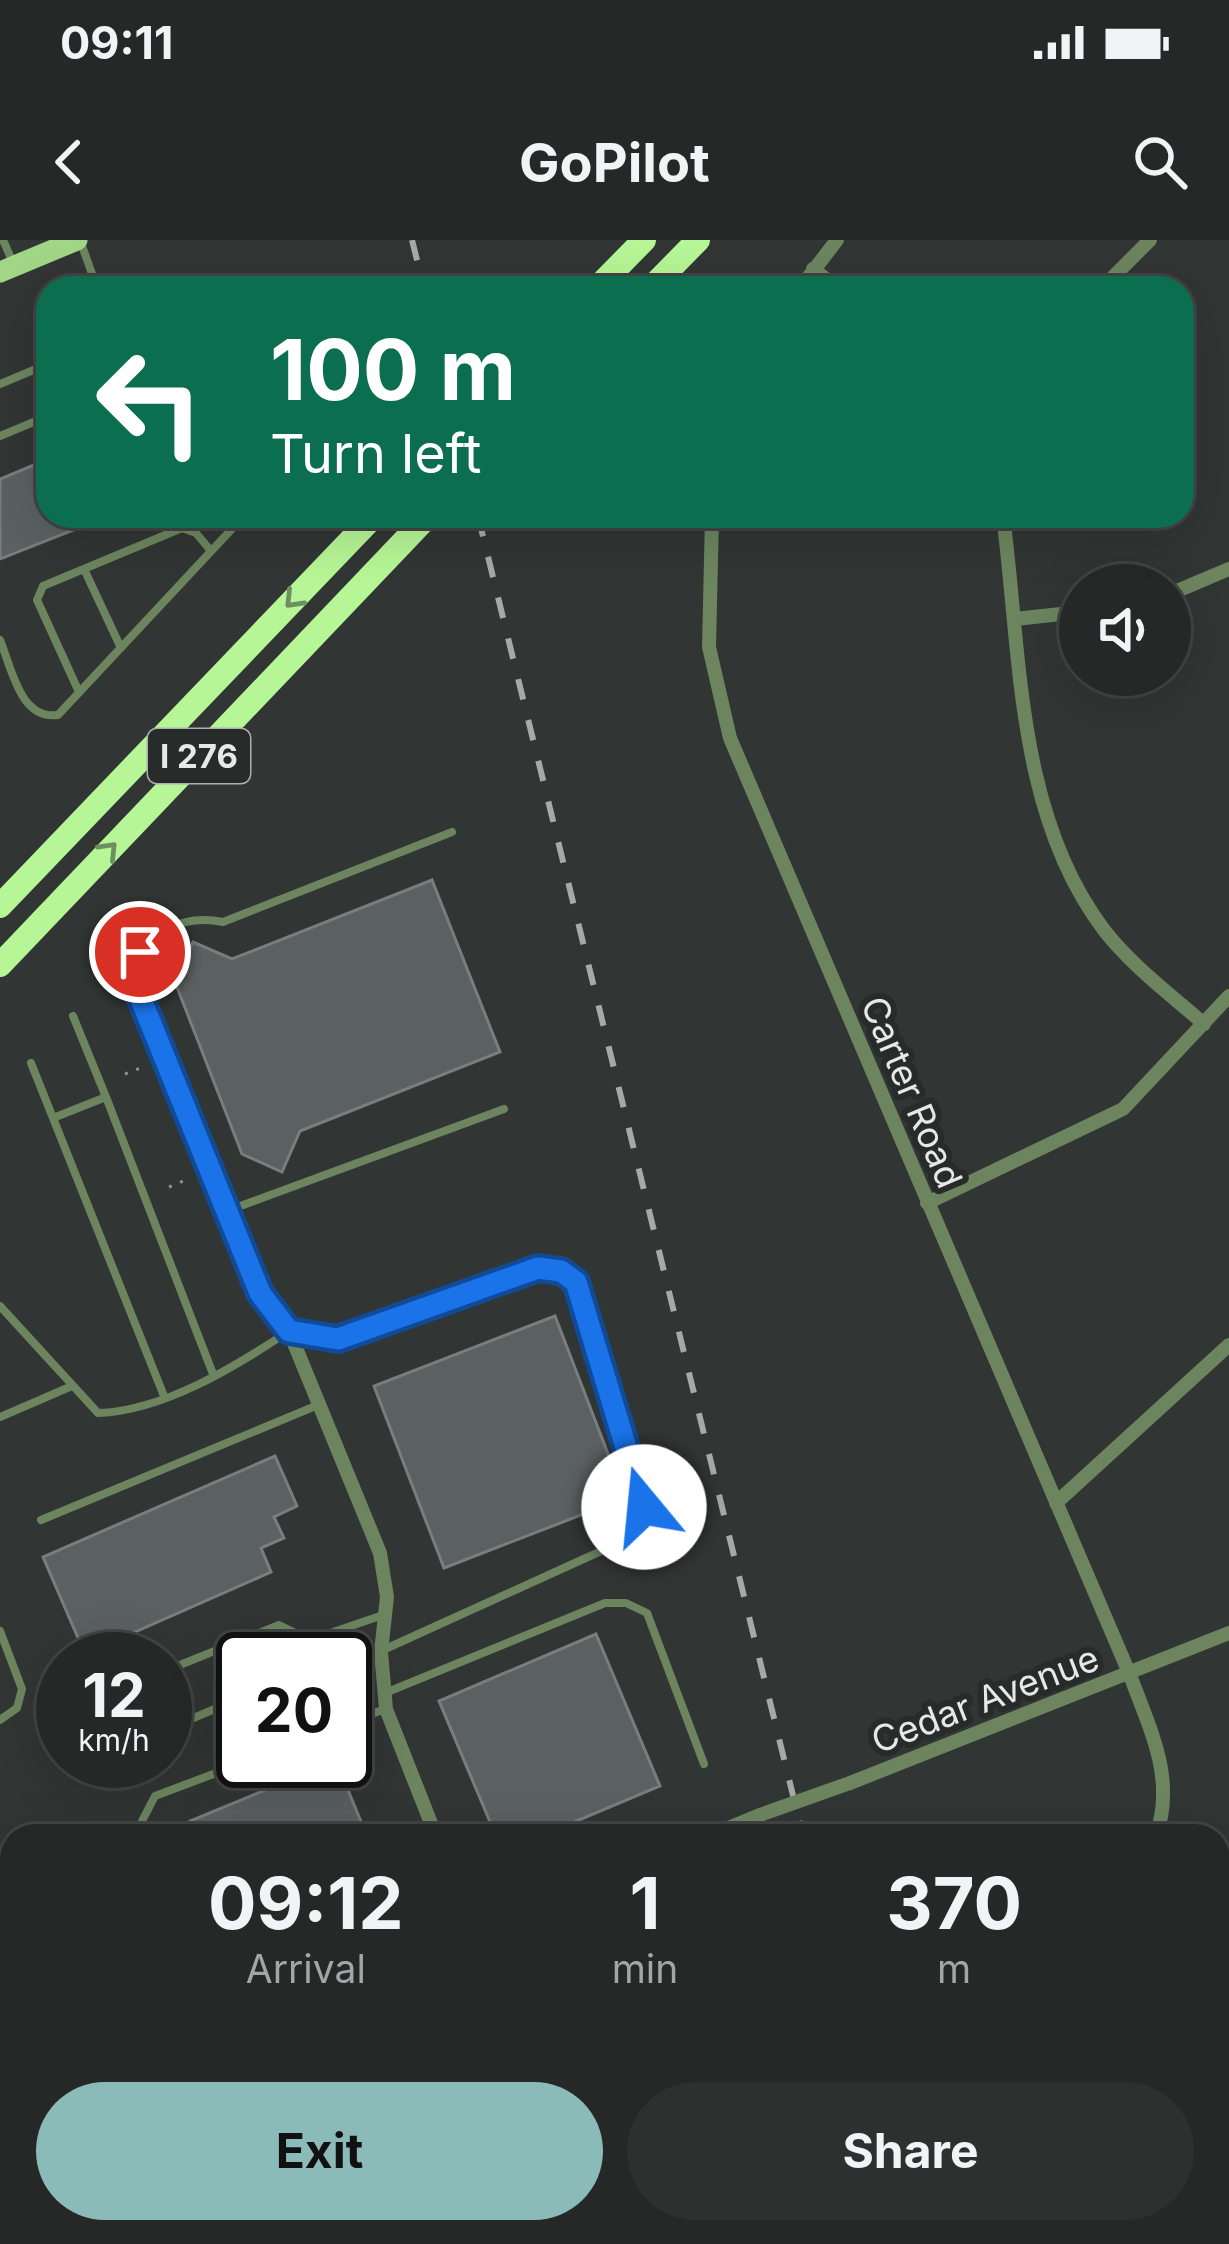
<!DOCTYPE html>
<html lang="en">
<head>
<meta charset="utf-8">
<style>
	body { margin:0; font-family:Inter,sans-serif; background:#2d302e; color:#f1f3f6; height:100vh; display:flex; flex-direction:column; font-size:45px; white-space:nowrap }
	* { box-sizing:border-box; margin:0 }
	p { font-size:39px; color:#a3a6a7 }
	.icon { flex:none; width:66px; height:66px; fill:none; stroke:currentColor; stroke-width:2; stroke-linecap:round; stroke-linejoin:round }
	.map { position:relative; flex:1; overflow:hidden }
	.details { position:absolute; left:0px; top:1584px; width:1230px; height:420px; display:flex; flex-direction:column; background:#252826; border-radius:36px 36px 0 0; box-shadow:0 12px 48px #0002,0 0 0 3px #424443 }
	.details>* { flex:none }
	.hud { position:absolute; left:36px; top:36px; width:1158px; height:252px; border-radius:36px; box-shadow:0 12px 48px #0002,0 0 0 3px #424443; background:#0b6e4f; color:#fff; overflow:hidden }
	.controls { position:absolute; left:1059px; top:324px; display:grid; gap:24px }
	.controls a { display:grid; place-items:center; width:132px; height:132px; border-radius:50%; background:#252826; box-shadow:0 12px 48px #0002,0 0 0 3px #424443; font-size:60px }
	.speed { position:absolute; left:36px; top:1392px; display:flex; gap:24px; font-size:60px; font-weight:700; text-align:center }
	.speed>* { display:grid; place-content:center; width:156px; height:156px; border-radius:50%; background:#252826; box-shadow:0 12px 48px #0002,0 0 0 3px #424443; line-height:1 }
	.speed small { font-size:30px; font-weight:400 }
	.speed .limit { border:6px solid #111; border-radius:18px; background:#fff; color:#111 }
	.pin { position:absolute; display:grid; place-items:center; width:102px; height:102px; color:#fff; margin:-51px; border:6px solid #fff; border-radius:50%; box-shadow:0 3px 12px #0007 }
	.me { position:absolute; width:132px; margin:-66px; rotate:343deg; stroke-linejoin:round; filter:drop-shadow(0 0 9px #0008) }
	.turn { display:flex; align-items:center; gap:42px; height:252px; padding:0 36px; font-size:54px }
	.turn .icon { width:156px; height:156px; stroke-width:2.5 }
	.turn b { display:block; font-size:84px; line-height:102px }
	.eta { display:flex; justify-content:space-evenly; align-items:center; height:204px; text-align:center }
	.eta b { font-size:72px; font-weight:700; line-height:84px }
	.cta { display:flex; gap:24px; margin-top:auto; padding:24px 36px }
	.cta a { flex:1; height:138px; border-radius:72px; background:#8bbbb9; color:#111; font-size:48px; font-weight:700; line-height:138px; text-align:center }
	.cta a+a { background:#2d302e; color:#f1f3f6 }
	.status { display:flex; justify-content:space-between; align-items:center; height:84px; padding:0 60px; background:#252826; direction:ltr }
	.status svg { height:33px; fill:currentColor }
	header { display:flex; justify-content:space-between; align-items:center; height:156px; padding:0 36px; background:#252826; font-size:54px; font-weight:700 }
	.map>svg:first-child { display:block }
	.building { fill:#5b6060; stroke:#787d7d; stroke-width:3 }
	.lines { fill:none; stroke-linecap:round; stroke-linejoin:round }
	.path { stroke:#909392; stroke-width:3; stroke-dasharray:3 9; stroke-linecap:butt }
	.lane { stroke:#6c855f; stroke-width:8 }
	.street { stroke:#6c855f; stroke-width:14 }
	.primary { stroke:#a1d687; stroke-width:21 }
	.highway { stroke:#b6f696; stroke-width:24 }
	.rail { stroke:#a6a9a8; stroke-width:6; stroke-dasharray:21 21; stroke-linecap:butt }
	.street-bridge { stroke:#6c855f; stroke-width:14 }
	.oneway { stroke:#6e9060 }
	.route-casing { stroke:#114b97; stroke-width:30 }
	.route { stroke:#1a73e8; stroke-width:21 }
	.labels { text-anchor:middle; dominant-baseline:central; stroke-width:12; stroke-linejoin:round; paint-order:stroke }
	.shield { fill:#272b29; stroke:#adb0af; stroke-width:3 }
	.shield-label { font-size:33px; font-weight:bold; fill:#e6e9e8 }
	.street-label { font-size:36px; fill:#e6e9e8; stroke:#272b29 }
</style>
</head>
<body>
<div class="status"><b>09:11</b><svg viewBox="0 0 49 12"><path d="M0 12V9h3v3zM5 12V6h3v6zM10 12V3h3v9zM15 12V0h3v12zM26 1h20v11H26zM47 4h2v5h-2z"/></svg></div>
<header><svg class="icon" aria-label="back" viewBox="0 0 24 24"><path d="M15 5l-7 7 7 7"/></svg>GoPilot<svg class="icon" aria-label="search" viewBox="0 0 24 24"><circle cx="10" cy="10" r="6"/><path d="M15 15l6 6"/></svg></header>
<div class="map">
<svg width="1229" height="2004" viewBox="0 0 1229 2004">
	<rect width="100%" height="100%" fill="#313533"/>
	<path class="building" d="M48 219V276L106 277 0 319V239Z
		M432 640 500 812 300 891 282 932 242 914 175 742 193 702 232 719Z
		M555 1076 625 1258 444 1328 374 1146Z
		M275 1216 297 1266 274 1277 284 1298 261 1308 271 1332 85 1414 43 1317Z
		M596 1394 660 1546 541 1596H496L439 1461Z
		M336 1521 367 1596H197L190 1581Z"/>
	<g class="lines">
		<path class="path" d="M125 834 143 827
			M169 947 188 939"/>
		<path class="lane" d="M3 0 14 25
			M80 0 97 48
			M0 144 48 124
			M0 196 48 176
			M84 329 121 408
			M0 400C12 429 20 480 58 475L244 276
			M79 452 37 360 43 346 182 288 196 293 211 311
			M73 776 106 857
			M31 823 164 1156
			M53 878 106 857 213 1134
			M227 971 504 869
			M0 1066 98 1173C163 1171 235 1127 289 1091L338 1099 538 1028 561 1031 576 1042 644 1267 636 1288 621 1302 383 1410
			M288 1090 260 1053 133 730C148 691 183 674 223 682L452 592
			M0 1177 72 1146
			M41 1280 318 1165
			M0 1391 22 1449 17 1468 0 1480
			M302 1419 310 1400
			M165 1431 279 1385 310 1400 383 1375
			M385 1453 605 1363H626L647 1373 704 1524
			M345 1484 385 1469
			M165 1490 243 1457
			M148 1596 142 1581 155 1556 248 1521
			M780 1992 785 2004"/>
		<path class="street" d="M813 29 838 48
			M800 48 837 0
			M1102 48 1150 0
			M712 276 709 407 730 498 1130 1435C1150 1490 1176 1538 1156 1596
			M1003 276C1021 413 1016 574 1104 690 1132 726 1170 754 1204 784
			M1170 354 1229 329
			M1015 379 1080 372
			M927 963 1123 869 1229 756
			M289 1091 380 1313 387 1357 381 1412 386 1469 436 1596
			M1056 1263 1229 1105
			M850 1543 1229 1393
			M709 1596 760 1575
			M0 1869 12 1865
			M1081 1992 1084 2004"/>
		<path class="primary" d="M0 32 77 0"/>
		<path class="highway" d="M597 48 644 0
			M651 48 698 0
			M0 666 374 276
			M0 725 428 276"/>
		<path class="rail" d="M412 0 424 48
			M478 276 803 1596
			M910 1992 913 2004"/>
		<path class="street-bridge" d="M760 1575 850 1543"/>
	</g>
	<defs><path id="oneway-chevron" d="M-2-3.5L2.5 0L-2 3.5" fill="none" stroke-width="1.6" stroke-linecap="round" stroke-linejoin="round" transform="scale(3)"/></defs>
	<g class="oneway">
		<use href="#oneway-chevron" transform="translate(293 360) rotate(134)"/>
		<use href="#oneway-chevron" transform="translate(109 610) rotate(-46)"/>
	</g>
	<g class="lines">
		<g class="route-casing">
			<path id="route" d="M140 712 134 730 136 747 260 1053 289 1091 338 1099 538 1028 561 1031 576 1042 644 1267"/>
		</g>
		<use href="#route" class="route"/>
	</g>
	<g class="labels">
		<rect class="shield" x="148" y="489" width="102" height="54" rx="9"/>
		<g class="shield-label">
			<text x="199" y="516">I 276</text>
		</g>
		<g class="street-label">
			<text transform="translate(912 852) rotate(67)">Carter Road</text>
			<text transform="translate(985 1459) rotate(-21)">Cedar Avenue</text>
		</g>
	</g>
</svg>
<div class="controls">
<a><svg class="icon" aria-label="sound" viewBox="0 0 24 24"><path d="M4 9h4l5-4v14l-5-4H4zM17 9q2 3 0 6"/></svg></a>
</div>
<div class="speed"><div>12<small>km/h</small></div><div class="limit">20</div></div>
<div class="pin" style="left:140px;top:712px;background:#d93025"><svg class="icon" aria-label="arrive" viewBox="0 0 24 24"><path d="M6 21V4h12l-3 4 3 4H6"/></svg></div>
<svg class="me" style="left:644px;top:1267px" viewBox="-20 -20 40 40"><circle r="19" fill="#fff"/><path d="M0-13L10 11 0 6-10 11z" fill="#1a73e8"/></svg>
<div class="hud">
<div class="turn"><svg class="icon" aria-label="left" viewBox="0 0 24 24"><path d="M17 20v-9H6M10 6l-5 5 5 5"/></svg><div><b>100 m</b>Turn left</div></div>
</div>
<section class="details">
<div class="eta">
<div><b>09:12</b><p>Arrival</p></div>
<div><b>1</b><p>min</p></div>
<div><b>370</b><p>m</p></div>
</div>
<div class="cta"><a>Exit</a><a>Share</a></div>
</section>
</div>
</body>
</html>
